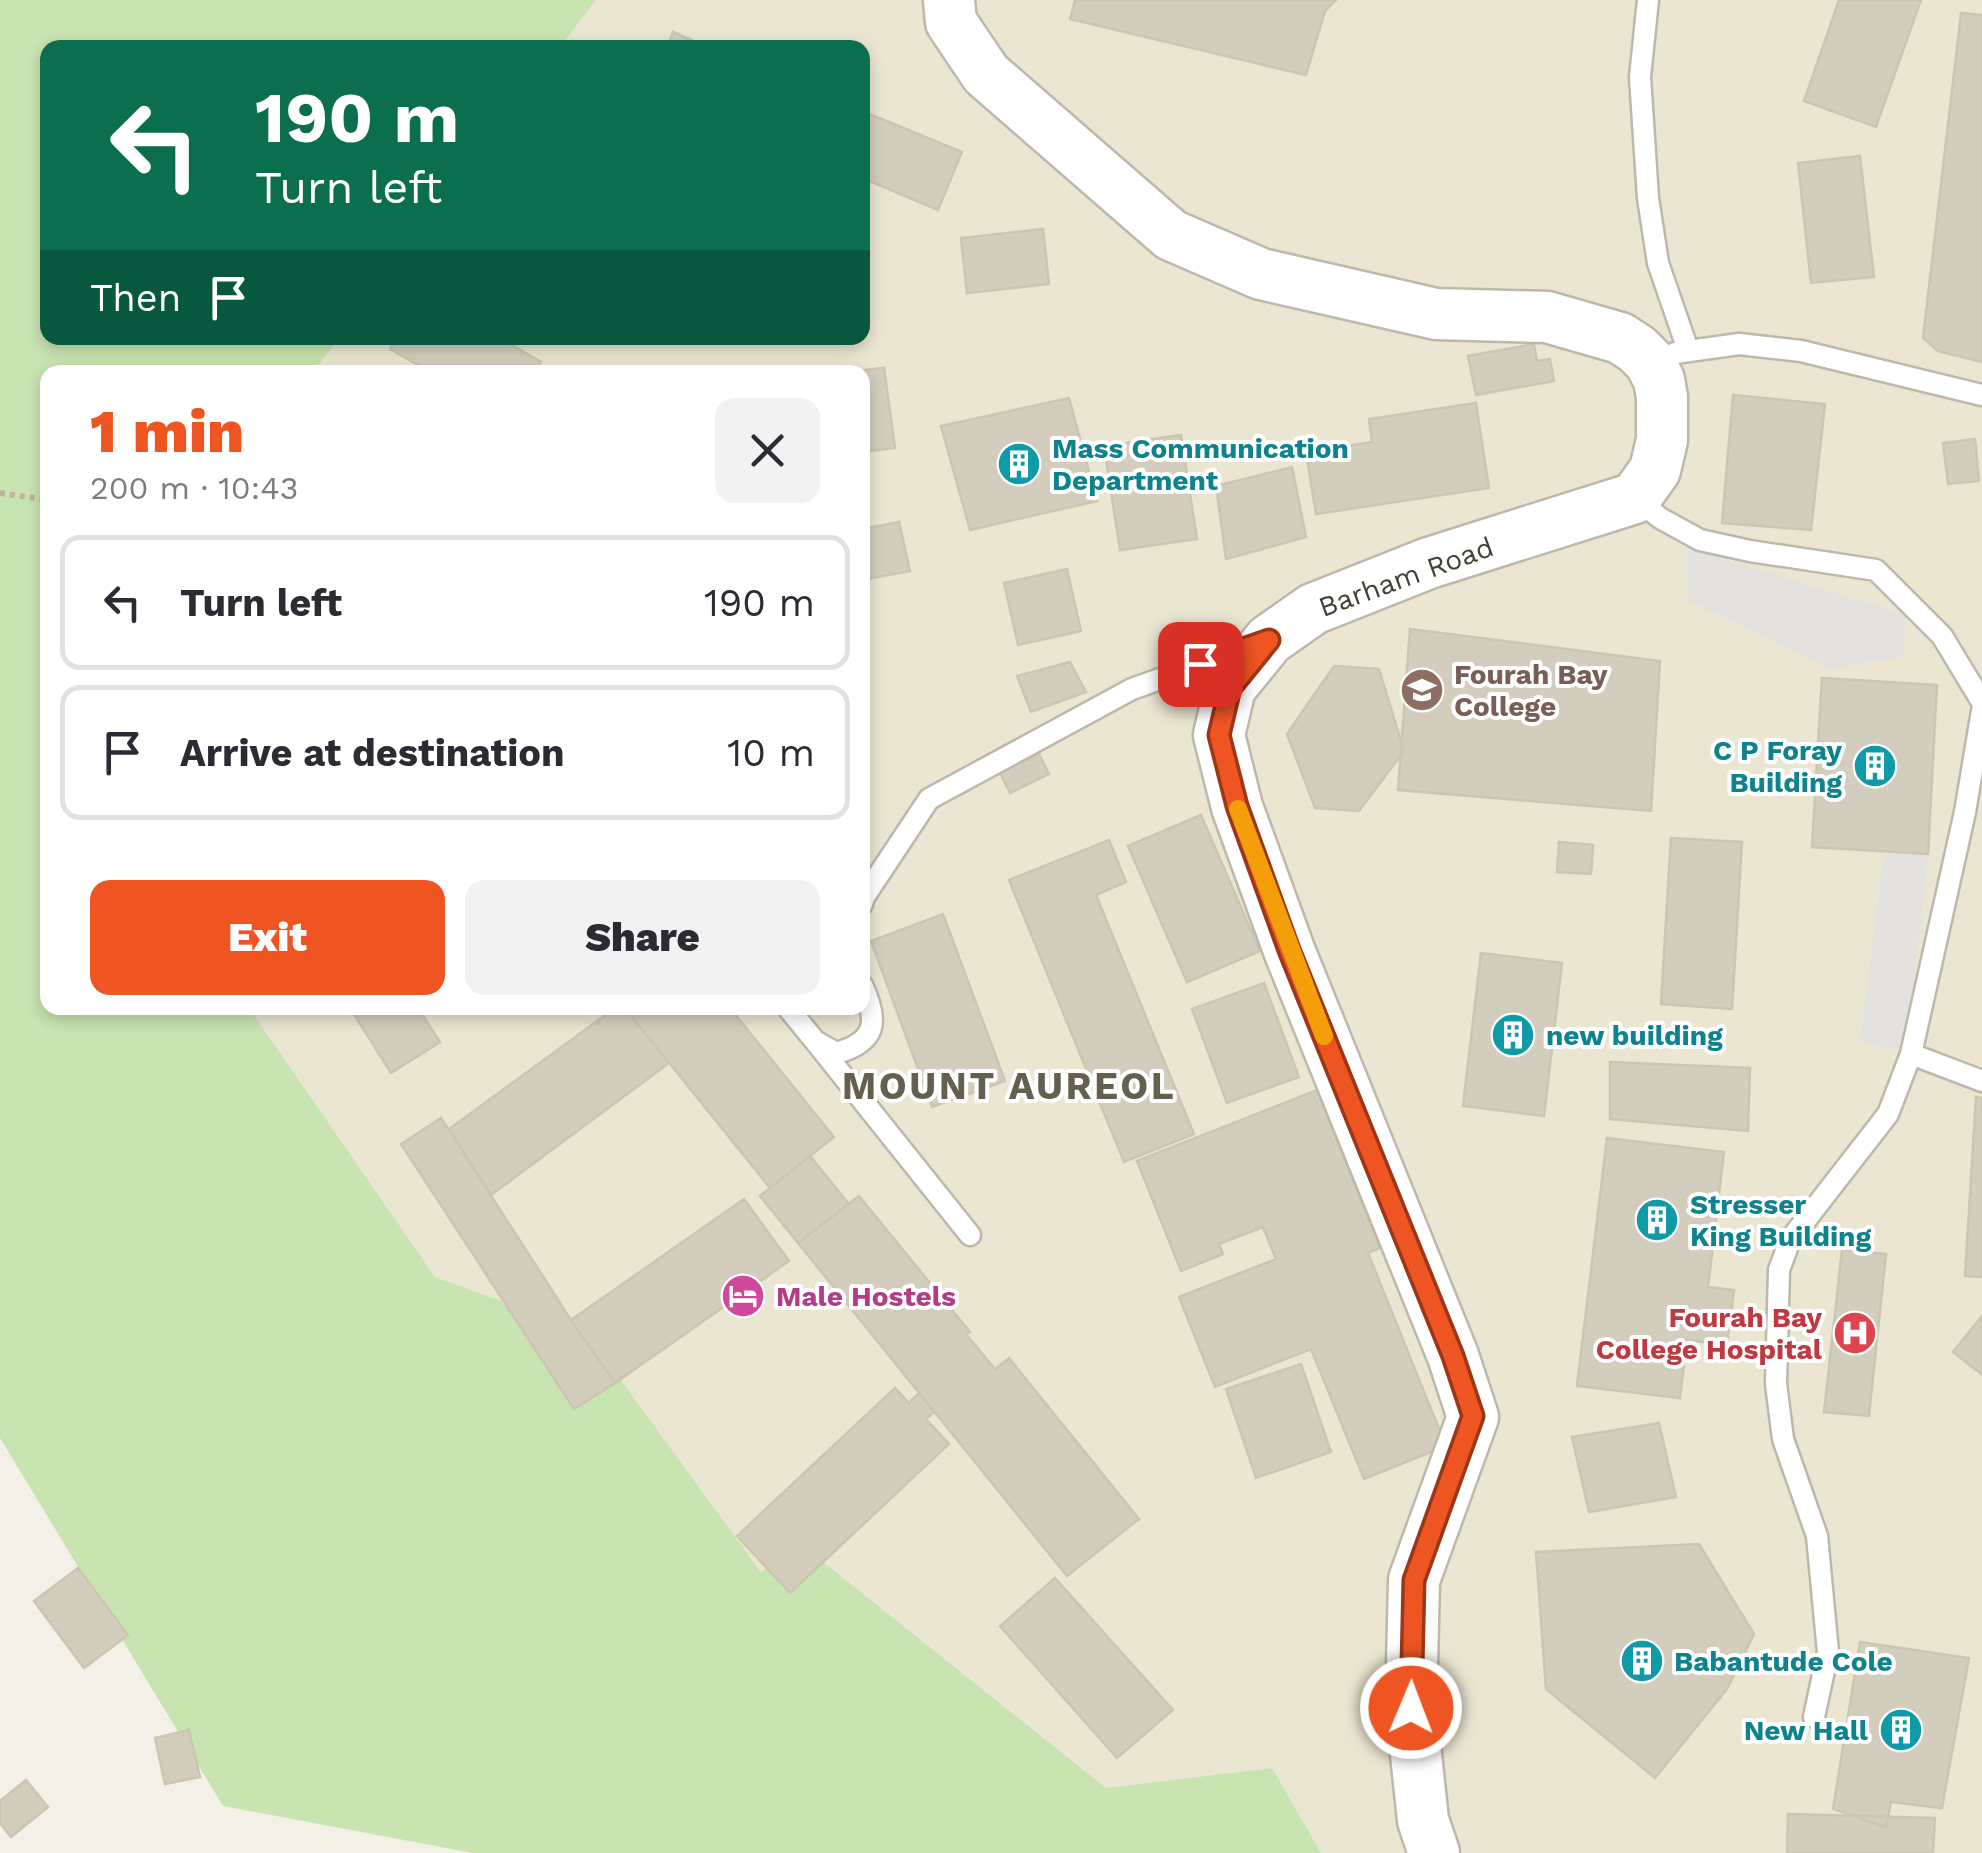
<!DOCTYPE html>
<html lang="en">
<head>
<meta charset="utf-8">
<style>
	body { margin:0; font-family:"Work Sans",sans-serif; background:#f2f2f3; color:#2b2b33; height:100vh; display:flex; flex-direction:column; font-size:38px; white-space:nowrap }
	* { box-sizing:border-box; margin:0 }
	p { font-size:32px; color:#7c7c81 }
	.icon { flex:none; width:55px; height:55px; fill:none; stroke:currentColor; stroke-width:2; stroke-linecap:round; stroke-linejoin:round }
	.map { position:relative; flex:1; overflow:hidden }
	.side { position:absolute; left:40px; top:365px; width:830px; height:650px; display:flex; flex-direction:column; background:#fff; border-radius:20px; box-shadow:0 5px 15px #0003 }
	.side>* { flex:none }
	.banner { position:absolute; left:40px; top:40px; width:830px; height:305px; border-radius:20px; box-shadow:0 5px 15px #0003; background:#0b6e4f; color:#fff; overflow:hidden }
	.pin { position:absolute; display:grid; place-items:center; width:85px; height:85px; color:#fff; margin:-42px; border-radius:20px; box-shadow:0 5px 15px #0006 }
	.me { position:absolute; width:110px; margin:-55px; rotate:1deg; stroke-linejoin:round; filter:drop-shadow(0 0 8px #0008) }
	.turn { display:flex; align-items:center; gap:35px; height:210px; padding:0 50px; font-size:45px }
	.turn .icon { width:130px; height:130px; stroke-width:2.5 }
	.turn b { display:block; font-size:70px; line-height:85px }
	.then { display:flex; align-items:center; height:95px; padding:0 50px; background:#0003; gap:20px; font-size:38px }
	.round { display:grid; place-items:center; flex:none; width:105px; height:105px; border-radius:20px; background:#f2f2f3 }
	.headline { display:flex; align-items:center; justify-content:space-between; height:170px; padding:0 50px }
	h1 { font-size:60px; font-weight:800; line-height:75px; color:#e52 }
	.cta { display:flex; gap:20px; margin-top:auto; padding:20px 50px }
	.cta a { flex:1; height:115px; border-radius:20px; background:#e52; color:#fff; font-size:40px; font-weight:800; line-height:115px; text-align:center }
	.cta a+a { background:#f2f2f3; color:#2b2b33 }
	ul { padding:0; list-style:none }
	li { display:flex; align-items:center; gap:30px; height:135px; margin:0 20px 15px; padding:0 30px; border:5px solid #e1e1e2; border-radius:20px }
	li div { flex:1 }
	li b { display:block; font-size:38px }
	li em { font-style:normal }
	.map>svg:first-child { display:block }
	.education { fill:#ebe6d1 }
	.green { fill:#c8e4b1 }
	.parking { fill:#e3e2de }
	.building { fill:#d3cdbd; stroke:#cec5b0; stroke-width:2.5 }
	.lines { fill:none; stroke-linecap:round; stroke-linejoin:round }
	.service-casing { stroke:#bdb8aa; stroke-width:25 }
	.tertiary-casing { stroke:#bdb8aa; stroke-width:55 }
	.path { stroke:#beb59c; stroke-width:6; stroke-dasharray:5 5; stroke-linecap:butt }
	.service { stroke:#fff; stroke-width:20 }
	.tertiary { stroke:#fff; stroke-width:50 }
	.route-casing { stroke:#9b3716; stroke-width:25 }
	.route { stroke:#e52; stroke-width:18 }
	.slow { stroke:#f59e0b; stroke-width:18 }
	.labels { text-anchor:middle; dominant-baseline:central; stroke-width:8; stroke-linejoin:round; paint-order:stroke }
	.culture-label { font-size:28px; font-weight:bold; fill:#0d838f; stroke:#fff; text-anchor:start }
	.street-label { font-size:28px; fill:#454036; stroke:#fff }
	.education-label { font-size:28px; font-weight:bold; fill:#785e54; stroke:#fff; text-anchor:start }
	.hotel-label { font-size:28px; font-weight:bold; fill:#b23c85; stroke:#fff; text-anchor:start }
	.health-label { font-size:28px; font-weight:bold; fill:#be3a42; stroke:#fff; text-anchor:end }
	.district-label { font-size:38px; font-weight:bold; letter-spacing:2.5px; fill:#675f4e; stroke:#fff }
</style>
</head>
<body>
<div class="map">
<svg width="1982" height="1853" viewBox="0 0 1982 1853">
	<rect width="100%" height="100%" fill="#f2f0e7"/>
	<path class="education" d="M565 0H1982V1853H1321L1272 1768 1106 1788 802 1545 761 1572 585 1331 435 1277 249 1008H862V372H290L315 338H862V48L520 47Z"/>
	<path class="green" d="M0 0H596L560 47 48 48V338H339L313 372H48V1008H249L435 1277 585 1331 761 1572 802 1545 1106 1788 1272 1768 1321 1853H473L223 1806 0 1438Z"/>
	<path class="parking" d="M1688 548 1906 615 1903 657 1831 668 1689 601Z
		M1928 854 1907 1050 1860 1043 1884 855Z"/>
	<path class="building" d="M1075 0H1336L1325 11 1306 75 1070 19Z
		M1839 0H1921L1876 127 1804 101Z
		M1961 13 1982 15V362L1938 351 1923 338Z
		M673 32 710 48H667Z
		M862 111 962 152 938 210 862 178Z
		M1860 156 1874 277 1811 283 1798 163Z
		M1043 229 1049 284 967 293 961 238Z
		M397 338H500L541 362 534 372H430L390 349Z
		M1534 344 1537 361 1550 359 1554 381 1476 395 1468 356Z
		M884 368 895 448 862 452V372H848Z
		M1733 395 1825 404 1811 530 1722 523Z
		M1069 398 1097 501 970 530 941 426Z
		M1476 403 1489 488 1316 514 1306 452 1372 442 1369 419Z
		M1181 435 1197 539 1120 550 1104 446Z
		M1975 439 1979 481 1948 484 1943 443Z
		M1292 467 1306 537 1226 559 1216 486Z
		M899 522 910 571 862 580V529Z
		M1067 569 1081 631 1018 645 1004 583Z
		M1410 629 1660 661 1651 811 1398 790Z
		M1070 662 1086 692 1031 712 1017 676Z
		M1334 666 1379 669 1404 751 1359 811 1315 808 1287 734Z
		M1822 678 1937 685 1928 854 1812 847Z
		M1039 754 1049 774 1010 793 1000 773Z
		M1201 815 1260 951 1187 982 1128 846Z
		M1671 838 1742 842 1732 1009 1661 1004Z
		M1109 840 1126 882 1096 895 1194 1134 1124 1162 1009 880Z
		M1559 842 1593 845 1591 874 1557 872Z
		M943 914 1005 1081 932 1107 871 941Z
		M1481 953 1562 963 1544 1116 1463 1106Z
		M1264 983 1299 1077 1227 1103 1192 1009Z
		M350 1008H418L440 1042 391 1073Z
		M615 1008H625L669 1063 491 1195 449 1129Z
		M625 1008H730L834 1137 770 1188Z
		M1610 1062 1750 1068 1748 1131 1610 1119Z
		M1317 1090 1380 1248 1368 1253 1446 1446 1364 1479 1311 1349 1215 1387 1179 1297 1276 1259 1263 1227 1219 1244 1223 1254 1181 1271 1137 1161Z
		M1976 1097 1982 1098V1277L1965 1276Z
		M441 1118 571 1320 615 1383 574 1409 401 1144Z
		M1607 1138 1724 1152 1708 1287 1734 1290 1727 1345 1687 1340 1680 1398 1577 1386Z
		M810 1156 849 1204 798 1243 760 1196Z
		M859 1196 970 1332 966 1334 995 1369 1009 1358 1139 1519 1067 1576 798 1243Z
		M744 1199 789 1261 615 1383 571 1320Z
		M1842 1250 1886 1254 1869 1416 1824 1412Z
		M1982 1316V1375L1953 1352Z
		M1301 1364 1331 1452 1256 1478 1226 1389Z
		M895 1388 909 1403 919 1393 934 1412 926 1419 949 1444 790 1593 737 1536Z
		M1659 1423 1676 1497 1589 1512 1572 1437Z
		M1699 1544 1754 1634 1727 1689 1655 1778 1546 1689 1536 1552Z
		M78 1568 128 1635 84 1668 34 1601Z
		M1055 1578 1173 1710 1117 1758 1000 1626Z
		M1860 1642 1969 1658 1942 1808 1891 1802 1886 1827 1833 1809Z
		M189 1730 200 1777 165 1784 155 1738Z
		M26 1780 48 1807 11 1837 0 1823V1801Z
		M1788 1814 1935 1818 1933 1853H1787Z"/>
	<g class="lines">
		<g class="service-casing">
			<path id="service" d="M1648 0 1640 77 1648 198 1658 263 1688 350
				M1675 353 1739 344 1801 351 1982 395
				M1635 498 1660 518 1700 540 1750 551 1876 570 1942 636 1982 702
				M862 904 864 897 929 799 1132 689 1249 647
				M788 1008 815 1041 836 1053C877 1042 879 1021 862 985
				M815 1041 970 1235
				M1911 1054 1982 1081
				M1814 1717 1828 1652 1817 1536 1783 1439 1776 1384 1779 1270 1790 1240 1888 1114 1911 1054 1965 812 1982 711"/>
		</g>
		<g class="tertiary-casing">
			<path id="tertiary" d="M949 0 951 22 986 74 1171 235 1261 274 1436 314 1547 317 1620 338 1637 349 1650 362 1659 380 1662 397V440L1655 470 1635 498 1429 563 1313 609 1269 640 1230 688 1219 735 1237 807 1289 950 1453 1356 1473 1417 1414 1580 1411 1708 1423 1820 1434 1853"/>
		</g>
		<path class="path" d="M0 493 48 500"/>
		<use href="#service" class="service"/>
		<use href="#tertiary" class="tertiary"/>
	</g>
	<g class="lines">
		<g class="route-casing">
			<path id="route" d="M1200 664 1269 640 1230 688 1219 735 1237 806 1289 950 1453 1356 1473 1416 1414 1580 1411 1708"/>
		</g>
		<use href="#route" class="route"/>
		<path class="slow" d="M1238 809 1324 1036"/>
	</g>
	<defs>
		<g id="building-disc" transform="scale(2.25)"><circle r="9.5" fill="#0f9aa8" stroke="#fff"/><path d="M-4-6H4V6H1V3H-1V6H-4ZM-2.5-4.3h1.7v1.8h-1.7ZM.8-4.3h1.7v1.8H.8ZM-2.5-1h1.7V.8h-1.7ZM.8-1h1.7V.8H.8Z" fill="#fff"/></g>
		<g id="university-disc" transform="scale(2.25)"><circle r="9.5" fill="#8d6e63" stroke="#fff"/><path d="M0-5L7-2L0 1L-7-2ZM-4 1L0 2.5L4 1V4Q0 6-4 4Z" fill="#fff"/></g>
		<g id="hotel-disc" transform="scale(2.25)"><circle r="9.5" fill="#d1479c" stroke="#fff"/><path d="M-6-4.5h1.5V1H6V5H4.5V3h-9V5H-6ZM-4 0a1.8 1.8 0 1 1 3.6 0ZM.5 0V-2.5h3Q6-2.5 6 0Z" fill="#fff"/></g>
		<g id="hospital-disc" transform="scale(2.25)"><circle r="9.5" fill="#e0444e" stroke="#fff"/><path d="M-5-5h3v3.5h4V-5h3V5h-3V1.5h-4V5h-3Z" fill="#fff"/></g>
	</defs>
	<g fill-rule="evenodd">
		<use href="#building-disc" x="1019" y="464"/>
		<use href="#university-disc" x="1422" y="690"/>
		<use href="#building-disc" x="1875" y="766"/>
		<use href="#building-disc" x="1513" y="1035"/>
		<use href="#building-disc" x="1657" y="1220"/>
		<use href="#hotel-disc" x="743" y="1296"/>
		<use href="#hospital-disc" x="1855" y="1333"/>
		<use href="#building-disc" x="1642" y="1661"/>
		<use href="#building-disc" x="1901" y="1730"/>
	</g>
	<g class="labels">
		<g class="culture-label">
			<text x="1052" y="448">Mass Communication<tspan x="1052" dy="32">Department</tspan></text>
			<text x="1842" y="750" text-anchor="end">C P Foray<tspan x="1842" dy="32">Building</tspan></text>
			<text x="1546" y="1035">new building</text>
			<text x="1690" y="1204">Stresser<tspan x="1690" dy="32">King Building</tspan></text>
			<text x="1674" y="1661">Babantude Cole</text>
			<text x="1868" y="1730" text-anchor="end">New Hall</text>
		</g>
		<g class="street-label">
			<text transform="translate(1406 577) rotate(-20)">Barham Road</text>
		</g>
		<g class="education-label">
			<text x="1454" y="674">Fourah Bay<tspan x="1454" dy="32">College</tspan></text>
		</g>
		<g class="hotel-label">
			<text x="776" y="1296">Male Hostels</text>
		</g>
		<g class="health-label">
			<text x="1822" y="1317">Fourah Bay<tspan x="1822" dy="32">College Hospital</tspan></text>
		</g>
		<g class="district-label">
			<text x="1009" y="1086">MOUNT AUREOL</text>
		</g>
	</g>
</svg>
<div class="pin" style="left:1200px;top:664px;background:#d93025"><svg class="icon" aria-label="arrive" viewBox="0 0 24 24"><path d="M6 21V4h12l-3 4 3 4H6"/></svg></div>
<svg class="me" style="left:1411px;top:1708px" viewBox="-20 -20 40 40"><circle r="17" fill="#e52" stroke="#fff" stroke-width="3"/><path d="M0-11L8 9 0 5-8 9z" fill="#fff"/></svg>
<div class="banner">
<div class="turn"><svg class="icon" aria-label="left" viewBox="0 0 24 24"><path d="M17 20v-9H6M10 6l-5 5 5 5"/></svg><div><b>190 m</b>Turn left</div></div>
<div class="then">Then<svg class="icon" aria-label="arrive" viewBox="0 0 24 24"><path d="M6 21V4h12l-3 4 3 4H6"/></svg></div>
</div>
<section class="side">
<div class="headline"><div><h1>1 min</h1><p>200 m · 10:43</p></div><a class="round"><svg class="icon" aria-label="close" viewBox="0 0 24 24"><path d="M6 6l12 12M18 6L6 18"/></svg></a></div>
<ul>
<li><svg class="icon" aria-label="left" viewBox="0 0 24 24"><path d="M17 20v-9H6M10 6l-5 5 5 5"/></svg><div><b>Turn left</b></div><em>190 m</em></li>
<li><svg class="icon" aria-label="arrive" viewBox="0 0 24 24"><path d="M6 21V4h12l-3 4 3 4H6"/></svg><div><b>Arrive at destination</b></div><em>10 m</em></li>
</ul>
<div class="cta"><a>Exit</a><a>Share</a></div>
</section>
</div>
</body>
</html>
